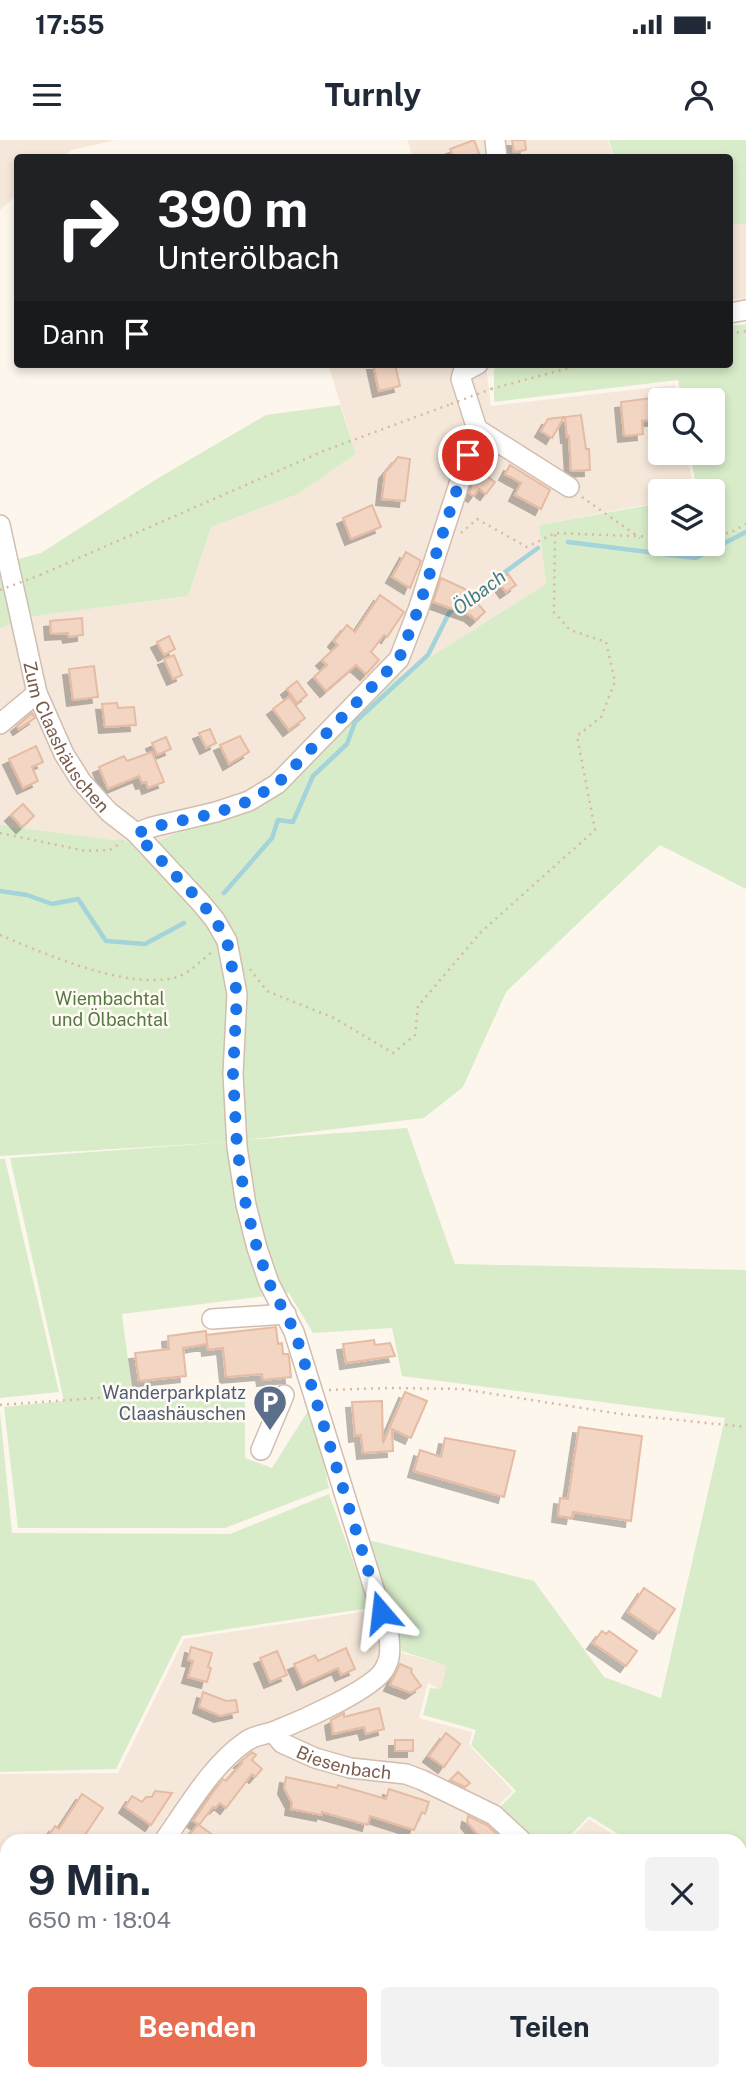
<!DOCTYPE html>
<html lang="de">
<head>
<meta charset="utf-8">
<style>
	body { margin:0; font-family:"Public Sans",sans-serif; background:#f2f2f3; color:#1f2937; height:100vh; display:flex; flex-direction:column; font-size:26px; white-space:nowrap }
	* { box-sizing:border-box; margin:0 }
	p { font-size:23px; color:#747a83 }
	.icon { flex:none; width:38px; height:38px; fill:none; stroke:currentColor; stroke-width:2; stroke-linecap:round; stroke-linejoin:round }
	.map { position:relative; flex:1; overflow:hidden }
	.details { position:absolute; left:0px; top:1694px; width:747px; height:247px; display:flex; flex-direction:column; background:#fff; border-radius:21px 21px 0 0; box-shadow:0 4px 10px #0003 }
	.details>* { flex:none }
	.top-card { position:absolute; left:14px; top:14px; width:719px; height:214px; border-radius:7px; box-shadow:0 4px 10px #0003; background:#202124; color:#fff; overflow:hidden }
	.buttons { position:absolute; left:648px; top:248px; display:grid; gap:14px }
	.buttons a { display:grid; place-items:center; width:77px; height:77px; border-radius:7px; background:#fff; box-shadow:0 4px 10px #0003; font-size:35px }
	.pin { position:absolute; display:grid; place-items:center; width:60px; height:60px; color:#fff; margin:-30px; border:4px solid #fff; border-radius:50%; box-shadow:0 2px 7px #0007 }
	.me { position:absolute; width:77px; margin:-38px; rotate:343deg; stroke-linejoin:round; filter:drop-shadow(0 0 5px #0008) }
	.turn { display:flex; align-items:center; gap:24px; height:147px; padding:0 28px; font-size:32px }
	.turn .icon { width:91px; height:91px; stroke-width:2.5 }
	.turn b { display:block; font-size:49px; line-height:60px }
	.then { display:flex; align-items:center; height:66px; padding:0 28px; background:#0003; gap:14px; font-size:26px }
	.round { display:grid; place-items:center; flex:none; width:74px; height:74px; border-radius:7px; background:#f2f2f3 }
	.head { display:flex; align-items:center; justify-content:space-between; height:119px; padding:0 28px }
	h1 { font-size:42px; font-weight:700; line-height:52px }
	.button { display:flex; gap:14px; margin-top:auto; padding:14px 28px }
	.button a { flex:1; height:80px; border-radius:7px; background:#e76f51; color:#fff; font-size:28px; font-weight:700; line-height:80px; text-align:center }
	.button a+a { background:#f2f2f3; color:#1f2937 }
	.status { display:flex; justify-content:space-between; align-items:center; height:49px; padding:0 35px; background:#fff; direction:ltr }
	.status svg { height:19px; fill:currentColor }
	header { display:flex; justify-content:space-between; align-items:center; height:91px; padding:0 28px; background:#fff; font-size:32px; font-weight:700 }
	.map>svg:first-child { display:block }
	.residential { fill:#f5e8da }
	.green { fill:#d8ecc9 }
	.lines { fill:none; stroke-linecap:round; stroke-linejoin:round }
	.stream { stroke:#a5d3da; stroke-width:4.5 }
	.building { fill:#f3d5c3; stroke:#e6bba3; stroke-width:2; filter:url(#shadow) }
	.minor-casing { stroke:#d1beb0; stroke-width:22 }
	.path { stroke:#d9b8a5; stroke-width:2.5; stroke-dasharray:2 5; stroke-linecap:butt }
	.minor { stroke:#fff; stroke-width:19 }
	.path-bridge { stroke:#d9b8a5; stroke-width:2.5; stroke-dasharray:2 5; stroke-linecap:butt }
	.route { stroke:#1a73e8; stroke-width:12; stroke-dasharray:0 21.6 }
	.labels { text-anchor:middle; dominant-baseline:central; stroke-width:5; stroke-linejoin:round; paint-order:stroke }
	.street-label { font-size:18px; fill:#7a5c4d; stroke:#fffaf3 }
	.park-label { font-size:18px; fill:#537a41; stroke:#fffaf3 }
	.service-label { font-size:18px; fill:#4e5e75; stroke:#fffaf3; text-anchor:end }
	.water-label { font-size:19px; font-style:italic; fill:#437c86; stroke:#fffaf3 }
</style>
</head>
<body>
<div class="status"><b>17:55</b><svg viewBox="0 0 49 12"><path d="M0 12V9h3v3zM5 12V6h3v6zM10 12V3h3v9zM15 12V0h3v12zM26 1h20v11H26zM47 4h2v5h-2z"/></svg></div>
<header><svg class="icon" aria-label="menu" viewBox="0 0 24 24"><path d="M4 6h16M4 12h16M4 18h16"/></svg>Turnly<svg class="icon" aria-label="person" viewBox="0 0 24 24"><circle cx="12" cy="8" r="4"/><path d="M4 21q1-7 8-7t8 7"/></svg></header>
<div class="map">
<svg width="746" height="1940" viewBox="0 0 746 1940">
	<defs>
		<filter id="shadow"><feDropShadow dx="-6" dy="6" stdDeviation="0" flood-color="#0004"/></filter>
	</defs>
	<rect width="100%" height="100%" fill="#fdf6ec"/>
	<path class="residential" d="M0 0H116L72 10 62 17 18 18 17 55 0 70Z
		M407 0H608L614 17H413Z
		M730 84H746V159L730 160Z
		M328 224H489L486 226 491 266 675 245 678 261H660V313H687L694 352H660V362L539 385 546 444 373 553 282 646 150 705 0 685V488L28 477 188 456 211 387 298 354 356 314Z
		M388 1468 399 1512 448 1526 441 1550 428 1543 419 1578 472 1592 469 1605 513 1651 495 1669 529 1701H7V1934H94L87 1940H0V1634L118 1633 184 1499Z
		M589 1679 624 1701H568Z
		M740 1789 746 1794V1940H531L534 1934H740Z"/>
	<path class="green" d="M609 0H746V84H730V18L614 17Z
		M746 184V749L660 705 506 852 463 947 424 978 246 1000 407 988 455 1124 746 1130V1793L740 1788V1701H629L589 1676 565 1701H532L497 1670 516 1651 471 1605 476 1590 423 1575 430 1548 441 1549 447 1526 402 1511 368 1400 534 1441 604 1537 661 1558 725 1278 402 1236 392 1188 313 1193 289 1153 122 1174 133 1259 245 1262V1318L272 1328 311 1266 329 1348 225 1388H18L4 1267 64 1261 10 1018 227 1002 0 1016V685L113 700 123 699 126 702 150 705 282 646 373 553 546 444 539 385 660 363V404H712V352H697L690 313H712V261H682L678 240 494 262V229L507 224H730V186Z
		M340 265 356 314 298 354 211 387 188 456 28 477 0 488V424L41 413 155 340 266 275Z
		M0 1019H5L59 1252 0 1258Z
		M0 1272 12 1393 230 1394 329 1354 370 1468 182 1496 116 1629 0 1632Z
		M94 1934H534L531 1940H87Z"/>
	<g class="lines">
		<path class="stream" d="M568 402 696 418 746 392
			M468 459 538 408
			M0 751 27 755 52 764 78 759 106 801 145 804 184 783
			M224 753 272 698 278 680 293 682 313 636 347 604 355 582 428 515 449 473 458 467"/>
	</g>
	<path class="building" d="M474 0 479 13 470 18H454L450 9Z
		M512 0H525L526 10 514 12Z
		M373 224H395L400 246 379 251Z
		M660 257V279L642 281 643 294 624 296 621 262Z
		M581 275 586 309H589L590 330 571 331 569 296 567 297 565 277Z
		M564 277 552 298 541 291 548 279Z
		M398 317 410 319 405 361 382 359 385 333Z
		M510 325 550 350 541 369 515 355 521 343 505 334Z
		M477 329 495 342 486 354 479 349 474 356 469 353Z
		M372 365 381 387 351 399 343 378Z
		M406 412 421 421 410 448 392 437Z
		M508 434 516 445 506 452 498 441Z
		M441 438 465 449 485 472 476 480 470 475 433 462Z
		M380 455 404 472 387 497 384 495 371 512 379 520 366 534 356 525 326 551 314 537 327 525 322 520 338 505 334 501 347 485 355 492Z
		M82 478 83 495 69 497 68 493 51 494 50 481Z
		M169 496 175 509 164 515 157 502Z
		M174 515 182 535 173 539 164 519Z
		M94 526 98 557 73 560 69 529Z
		M297 541 307 555 297 563 287 549Z
		M289 557 305 578 289 590 273 569Z
		M117 563 118 568 134 567 136 585 105 587 102 564Z
		M32 573 35 578 19 589 17 586Z
		M210 589 216 603 206 608 199 593Z
		M240 596 249 612 229 624 220 605Z
		M166 597 171 609 157 615 152 603Z
		M36 606 43 622 32 627 38 641 23 648 9 619Z
		M152 612 164 642 148 648 146 642 142 643 139 636 108 649 99 627 124 616 127 621Z
		M23 664 34 676 22 687 11 675Z
		M276 1187 278 1204 282 1203 283 1214H288L289 1217 291 1237 263 1240 262 1234 226 1237 223 1208 208 1210 206 1195Z
		M206 1191 207 1204 183 1208 186 1236 139 1241 135 1213 169 1209 168 1196Z
		M374 1200 375 1205 390 1203 395 1216 346 1223 343 1204Z
		M405 1252 427 1261 411 1298 392 1289 393 1311 363 1313 361 1295 355 1296 352 1262 382 1261 383 1303Z
		M579 1287 642 1296 631 1381 573 1372 572 1378 558 1376 560 1358 568 1359Z
		M445 1298 515 1311 504 1357 414 1331 420 1310 441 1317Z
		M644 1448 675 1469 659 1493 628 1472Z
		M602 1491 606 1494 609 1491 637 1511 626 1526 593 1503Z
		M191 1507 212 1513 208 1527 211 1528 207 1542 188 1537 193 1521 188 1520Z
		M346 1508 355 1529 341 1535 338 1528 303 1544 294 1524 315 1515 318 1521Z
		M277 1511 287 1535 270 1542 260 1518Z
		M400 1524 412 1529 411 1532 421 1546 411 1553 390 1545Z
		M203 1552 226 1561 236 1560 238 1572 220 1576 199 1567Z
		M379 1568 384 1589 366 1594 364 1587 333 1594 331 1580 344 1573V1577Z
		M446 1593 460 1604 444 1627 429 1616Z
		M395 1600H413V1611H395Z
		M252 1612 256 1615 252 1620 262 1629 255 1637 252 1634 226 1668 220 1663 215 1668 213 1667 199 1685 221 1701H185L198 1684 193 1681 211 1655 223 1639 226 1641 242 1623 240 1622Z
		M458 1632 470 1643 465 1647 450 1640Z
		M286 1637 337 1648 338 1645 386 1659 389 1649 429 1662 425 1674 422 1672 414 1690 370 1676 368 1685 322 1672V1675L291 1669 292 1663 284 1648Z
		M155 1651 172 1653 151 1685 125 1667 132 1656 142 1662 146 1657H152Z
		M82 1654 103 1668 81 1701H45L55 1686 59 1689Z
		M468 1676 487 1685 497 1694 490 1701H483L467 1682Z"/>
	<g class="lines">
		<g class="minor-casing">
			<g id="minor">
				<path d="M495 0 497 18"/>
				<path d="M730 173 746 170"/>
				<path d="M477 289 569 347"/>
				<path d="M477 289 461 239 463 232 478 224"/>
				<path id="s1" d="M0 385 37 553 64 614 81 641 109 672 136 693 201 763 215 780 227 801 237 854 233 934 237 1007 246 1065 257 1108 269 1143 294 1192 389 1497C390 1508 391 1518 385 1528 375 1549 298 1582 275 1591 265 1595 254 1595 245 1602 211 1626 188 1667 164 1701"/>
				<path d="M0 584 37 553"/>
				<path d="M136 693 152 687 216 672 249 661 277 644 399 519 418 470 477 289"/>
				<path d="M212 1179 286 1174"/>
				<path d="M261 1310 284 1255"/>
				<path id="s2" d="M273 1592 282 1603 315 1618 350 1628 406 1634 422 1640 494 1675 522 1701"/>
				<path d="M0 1810 7 1809"/>
				<path d="M0 1872 7 1868"/>
				<path d="M740 1895 746 1901"/>
			</g>
		</g>
		<path class="path" d="M730 194 746 191
			M491 249 584 224
			M582 357 640 398
			M461 393 477 379 527 407 555 393 660 397
			M712 394 730 393 746 384
			M40 435 326 310 451 264
			M0 693 86 711 110 710 122 702
			M0 795C46 814 128 851 177 837 189 833 202 820 212 812
			M250 829 267 851 334 878 393 913 415 895 418 866 481 792 595 690 577 596 601 577 615 542 606 502 570 490 554 472 555 393
			M329 1250 390 1248 462 1249 620 1274 746 1287
			M0 1265 125 1256
			M88 1940 89 1934"/>
		<use href="#minor" class="minor"/>
		<path class="path-bridge" d="M451 264 491 249
			M0 450 40 435"/>
	</g>
	<g class="lines">
		<path class="route" d="M381 1472 295 1192 269 1143 257 1108 246 1066 237 1007 233 934 237 854 227 801 215 780 201 762 136 694 152 687 216 673 249 661 277 644 399 519 418 470 468 315"/>
	</g>
	<defs>
		<g id="parking-pin" transform="scale(1.75)"><path d="M0 17L-7.5 6A9.5 9.5 0 1 1 7.5 6Z" fill="#5c6f8a" stroke="#fffaf3"/><path d="M-3.5-5.5H1a3.5 3.5 0 0 1 0 7H-1V5.5H-3.5ZM-1-3.4V-.6H.8a1.4 1.4 0 0 0 0-2.8Z" fill="#fff"/></g>
	</defs>
	<g fill-rule="evenodd">
		<use href="#parking-pin" x="270" y="1262"/>
	</g>
	<g class="labels">
		<g class="street-label">
			<text stroke="none"><textPath href="#s1" startOffset="224">Zum Claashäuschen</textPath></text>
			<text stroke="none"><textPath href="#s2" startOffset="80">Biesenbach</textPath></text>
		</g>
		<g class="park-label">
			<text x="110" y="858">Wiembachtal<tspan x="110" dy="21">und Ölbachtal</tspan></text>
		</g>
		<g class="service-label">
			<text x="246" y="1252">Wanderparkplatz<tspan x="246" dy="21">Claashäuschen</tspan></text>
		</g>
		<g class="water-label">
			<text transform="translate(479 452) rotate(-37)">Ölbach</text>
		</g>
	</g>
</svg>
<div class="buttons">
<a><svg class="icon" aria-label="search" viewBox="0 0 24 24"><circle cx="10" cy="10" r="6"/><path d="M15 15l6 6"/></svg></a>
<a><svg class="icon" aria-label="layers" viewBox="0 0 24 24"><path d="M12 4l9 5-9 5-9-5zM3 14l9 5 9-5"/></svg></a>
</div>
<div class="pin" style="left:468px;top:315px;background:#d93025"><svg class="icon" aria-label="arrive" viewBox="0 0 24 24"><path d="M6 21V4h12l-3 4 3 4H6"/></svg></div>
<svg class="me" style="left:381px;top:1472px" viewBox="-20 -20 40 40"><path d="M0-17L14 15 0 8-14 15z" fill="#1a73e8" stroke="#fff" stroke-width="4"/></svg>
<div class="top-card">
<div class="turn"><svg class="icon" aria-label="right" viewBox="0 0 24 24"><path d="M7 20v-9h11M14 6l5 5-5 5"/></svg><div><b>390 m</b>Unterölbach</div></div>
<div class="then">Dann<svg class="icon" aria-label="arrive" viewBox="0 0 24 24"><path d="M6 21V4h12l-3 4 3 4H6"/></svg></div>
</div>
<section class="details">
<div class="head"><div><h1>9 Min.</h1><p>650 m · 18:04</p></div><a class="round"><svg class="icon" aria-label="close" viewBox="0 0 24 24"><path d="M6 6l12 12M18 6L6 18"/></svg></a></div>
<div class="button"><a>Beenden</a><a>Teilen</a></div>
</section>
</div>
</body>
</html>
